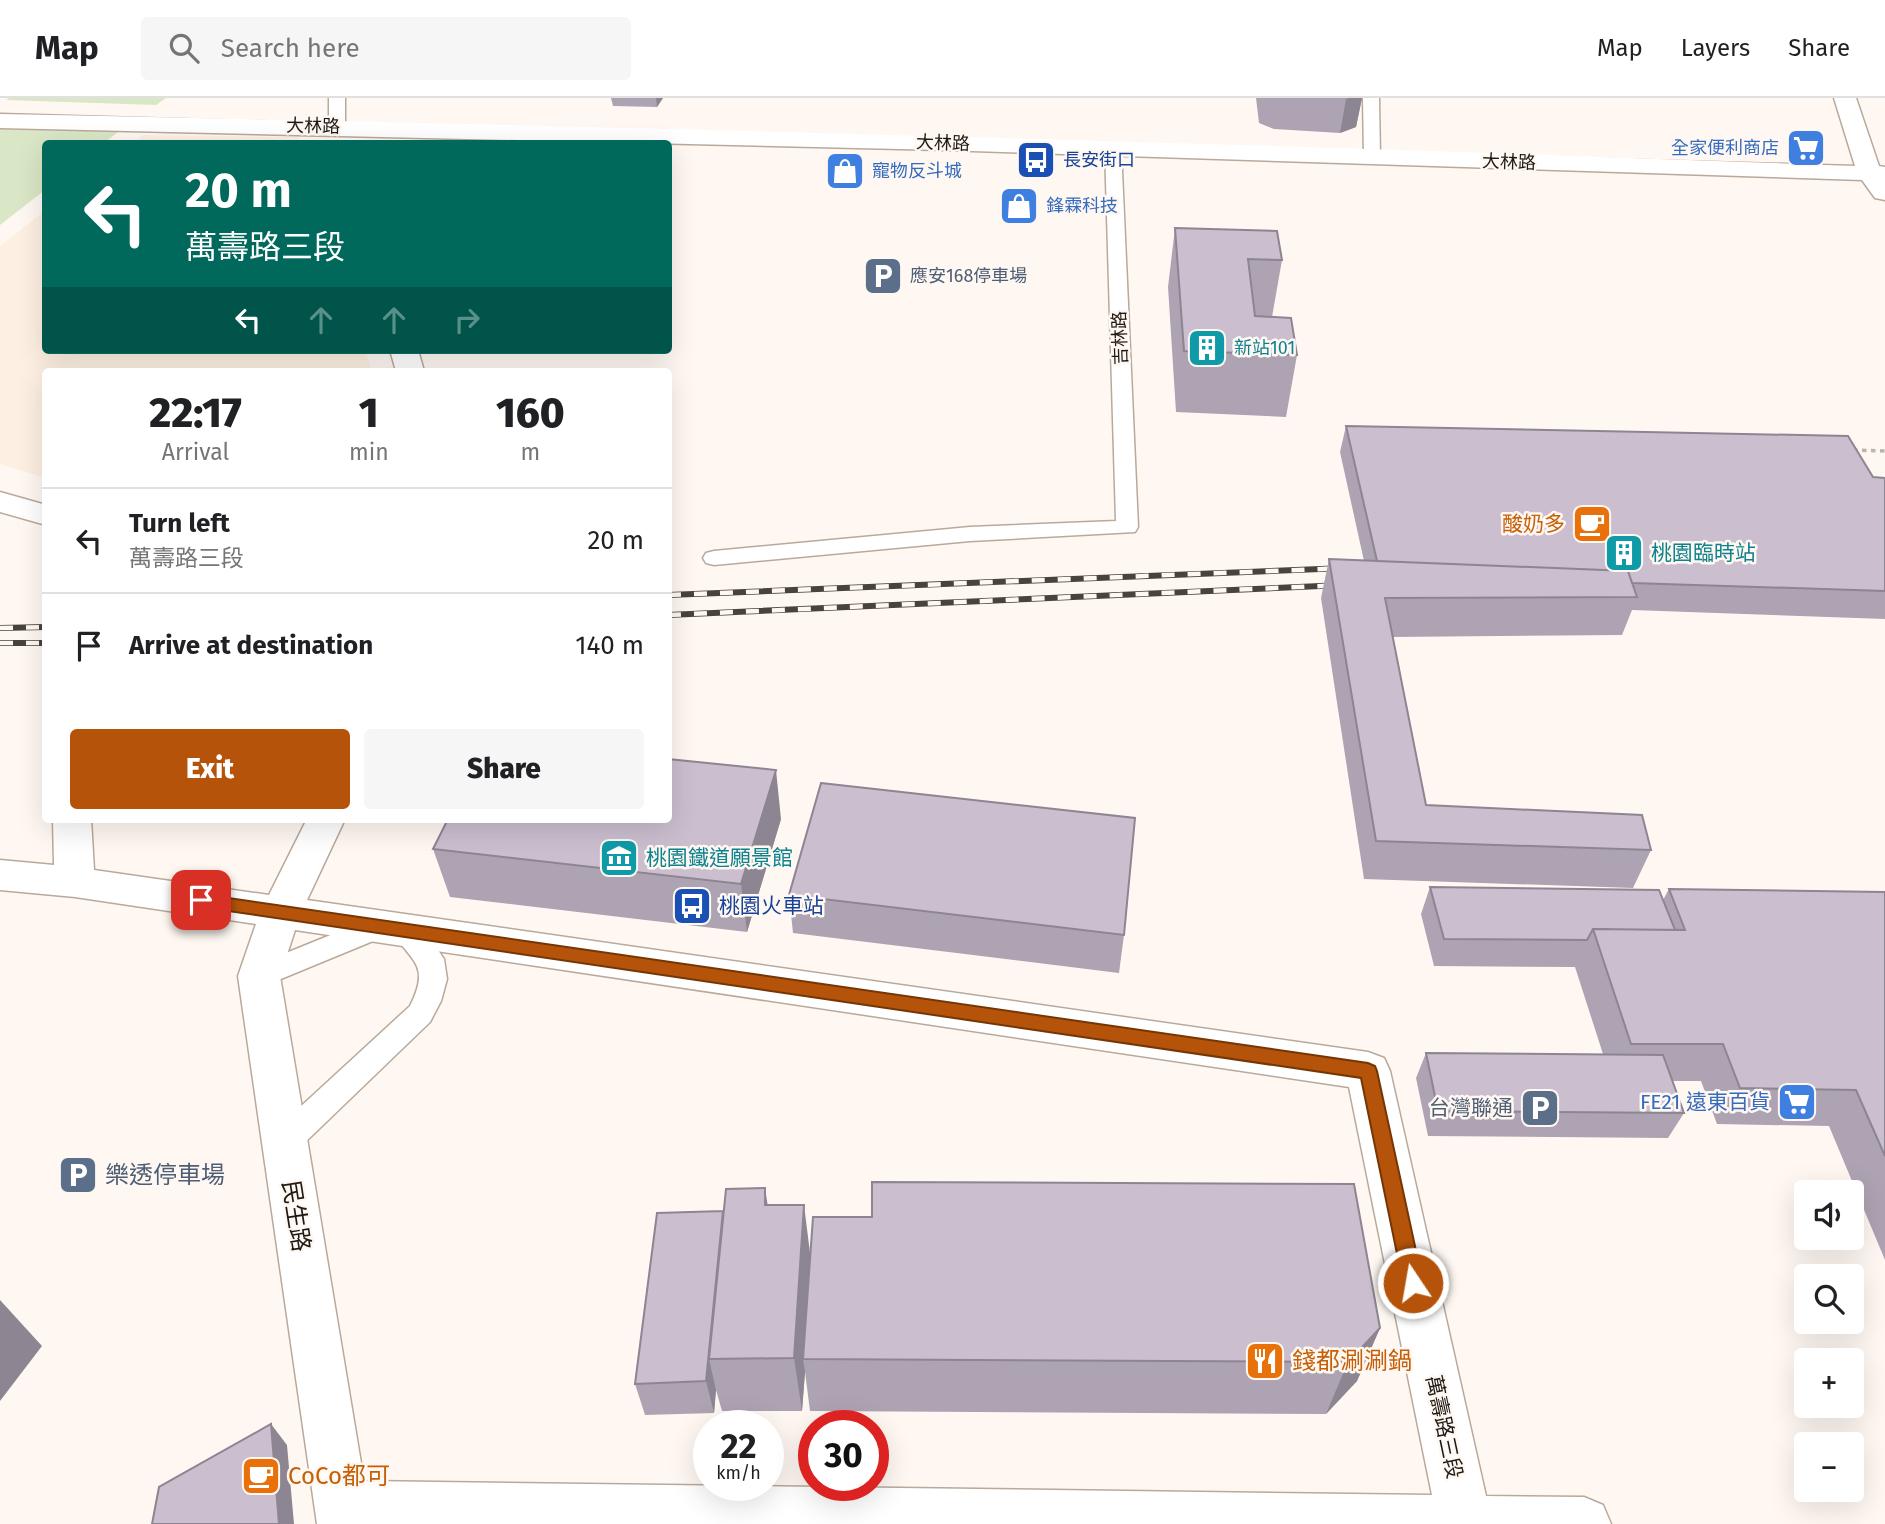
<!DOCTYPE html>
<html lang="en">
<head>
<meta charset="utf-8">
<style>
	body { margin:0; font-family:"Fira Sans","Noto Sans TC",sans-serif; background:#f6f6f6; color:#202124; height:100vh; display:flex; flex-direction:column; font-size:26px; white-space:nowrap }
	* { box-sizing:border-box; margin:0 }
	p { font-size:23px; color:#757577 }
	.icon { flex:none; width:38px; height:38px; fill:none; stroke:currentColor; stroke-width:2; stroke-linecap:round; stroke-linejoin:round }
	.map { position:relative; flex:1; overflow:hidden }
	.side { position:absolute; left:42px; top:270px; width:630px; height:455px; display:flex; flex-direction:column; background:#fff; border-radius:7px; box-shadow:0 7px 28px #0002 }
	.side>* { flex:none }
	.top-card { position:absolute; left:42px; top:42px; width:630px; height:214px; border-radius:7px; box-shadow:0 7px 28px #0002; background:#00695c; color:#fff; overflow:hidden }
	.tools { position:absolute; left:1794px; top:1082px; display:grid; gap:14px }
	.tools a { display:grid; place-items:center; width:70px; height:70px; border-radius:7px; background:#fff; box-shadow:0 7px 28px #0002; font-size:35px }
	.speed { position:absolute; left:693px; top:1312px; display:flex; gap:14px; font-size:35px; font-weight:700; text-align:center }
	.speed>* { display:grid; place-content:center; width:91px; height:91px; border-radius:50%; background:#fff; box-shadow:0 7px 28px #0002; line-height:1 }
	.speed small { font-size:18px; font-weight:400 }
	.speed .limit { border:10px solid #d22; background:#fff; color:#111 }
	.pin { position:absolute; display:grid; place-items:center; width:60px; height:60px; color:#fff; margin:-30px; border-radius:14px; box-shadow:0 4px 10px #0006 }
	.me { position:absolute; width:77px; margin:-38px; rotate:348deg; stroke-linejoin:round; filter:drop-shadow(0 0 5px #0008) }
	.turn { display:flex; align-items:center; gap:24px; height:147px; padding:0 28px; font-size:32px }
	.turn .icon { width:91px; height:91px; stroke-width:2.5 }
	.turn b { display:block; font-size:49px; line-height:60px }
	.lanes { display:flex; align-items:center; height:66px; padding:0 28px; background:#0003; justify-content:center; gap:35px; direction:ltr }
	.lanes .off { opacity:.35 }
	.eta { display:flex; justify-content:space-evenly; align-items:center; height:119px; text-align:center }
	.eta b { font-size:42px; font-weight:800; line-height:49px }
	.cta { display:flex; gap:14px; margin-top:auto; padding:14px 28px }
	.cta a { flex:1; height:80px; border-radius:7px; background:#b45309; color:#fff; font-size:28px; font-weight:800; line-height:80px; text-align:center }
	.cta a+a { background:#f6f6f6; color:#202124 }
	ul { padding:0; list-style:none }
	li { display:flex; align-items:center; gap:21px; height:105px; padding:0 28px; border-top:2px solid #e0e0e0 }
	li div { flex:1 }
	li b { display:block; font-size:26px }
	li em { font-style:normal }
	header { display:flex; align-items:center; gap:42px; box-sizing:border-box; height:98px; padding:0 35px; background:#fff; border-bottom:2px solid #e0e0e0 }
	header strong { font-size:33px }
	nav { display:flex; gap:38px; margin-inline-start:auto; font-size:24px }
	.search { width:490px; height:63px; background:#f6f6f6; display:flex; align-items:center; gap:18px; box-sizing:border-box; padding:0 24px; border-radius:7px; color:#757577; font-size:26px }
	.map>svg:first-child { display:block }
	.built { fill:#fdf0e2 }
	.green { fill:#d9e7c6 }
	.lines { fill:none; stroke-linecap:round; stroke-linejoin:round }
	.service-casing { stroke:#b9a99a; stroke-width:3 }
	.minor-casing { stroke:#b9a99a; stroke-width:3 }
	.path { stroke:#bbb5af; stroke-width:3.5; stroke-dasharray:4.5 4.5; stroke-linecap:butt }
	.service { fill:#fff; fill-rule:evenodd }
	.minor { fill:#fff; fill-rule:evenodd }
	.rail-casing { stroke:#49433e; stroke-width:6 }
	.rail { stroke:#fff8f2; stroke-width:4.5; stroke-dasharray:13; stroke-linecap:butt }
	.wall { fill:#aea3b2 }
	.shaded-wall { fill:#8d8591 }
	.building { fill:#cabecf; stroke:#8d8591; stroke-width:2 }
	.route { fill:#b45309; stroke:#753606; stroke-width:2 }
	.labels { text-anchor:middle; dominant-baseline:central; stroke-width:5; stroke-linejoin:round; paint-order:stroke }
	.far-street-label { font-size:18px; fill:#1f1914; stroke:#fff8f2 }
	.far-shop-label { font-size:18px; fill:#366cbe; stroke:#fff8f2; text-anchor:start }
	.far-transit-label { font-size:18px; fill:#164399; stroke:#fff8f2; text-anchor:start }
	.far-service-label { font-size:18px; fill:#4e5e75; stroke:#fff8f2; text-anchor:start }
	.far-culture-label { font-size:18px; fill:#0d838f; stroke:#fff8f2; text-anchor:start }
	.food-label { font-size:21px; fill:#c56008; stroke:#fff8f2; text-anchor:end }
	.culture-label { font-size:21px; fill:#0d838f; stroke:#fff8f2; text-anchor:start }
	.transit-label { font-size:21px; fill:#164399; stroke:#fff8f2; text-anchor:start }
	.shop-label { font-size:21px; fill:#366cbe; stroke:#fff8f2; text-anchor:end }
	.service-label { font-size:21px; fill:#4e5e75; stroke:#fff8f2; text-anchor:end }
	.street-label { font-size:21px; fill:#1f1914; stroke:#fff8f2 }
	.near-service-label { font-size:24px; fill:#4e5e75; stroke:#fff8f2; text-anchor:start }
	.near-street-label { font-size:24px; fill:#1f1914; stroke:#fff8f2 }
	.near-food-label { font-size:24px; fill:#c56008; stroke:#fff8f2; text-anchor:start }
</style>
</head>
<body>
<header>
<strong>Map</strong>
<div class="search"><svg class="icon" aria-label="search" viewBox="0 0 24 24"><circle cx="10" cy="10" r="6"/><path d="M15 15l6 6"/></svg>Search here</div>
<nav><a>Map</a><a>Layers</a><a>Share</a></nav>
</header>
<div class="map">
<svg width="1885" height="1426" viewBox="0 0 1885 1426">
	<rect width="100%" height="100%" fill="#fff8f2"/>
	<path class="built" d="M143 37 298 39 300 45H132Z
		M45 113 46 252H365L372 273H46L45 380 0 366V148Z"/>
	<path class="green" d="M9 0H166L156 7 6 2Z
		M0 31 118 34 104 45 46 46 45 92 0 127Z"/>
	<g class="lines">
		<g class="service-casing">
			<path id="service" d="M329 0H345V29L343 32 337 34 329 29Z
				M1363 0H1379L1380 59 1372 64 1364 59Z
				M1113 45 1121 50 1138 429 1135 434 970 443 714 467 706 465 703 460 706 455 714 453 970 429 1116 423 1105 50Z
				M380 817 390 820 394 828 390 836 259 890 249 886 245 878 249 870Z
				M406 821 416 824 426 834 444 861 447 881 441 903 430 924 295 1054 284 1058 273 1054 268 1044 273 1034 410 908C432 864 409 864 392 832L396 824Z"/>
		</g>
		<g class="minor-casing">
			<path id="minor" d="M1834 0H1856L1879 68 1885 69V102L1875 100 1862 82 942 52 0 30V16C618 28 1236 45 1855 68Z
				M390 252H418L424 273H396Z
				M0 394 46 407V427L0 414Z
				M53 721H91L94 772 269 797 307 721H345L307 802 1368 954 1384 960 1390 973 1486 1398 1584 1399 1603 1407 1611 1426H317L238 878 256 826 75 799 0 792V762L54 767ZM295 832 1349 989 1432 1397 364 1383 280 878Z"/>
		</g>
		<path class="path" d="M1853 352 1885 353"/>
		<use href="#service" class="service"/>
		<use href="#minor" class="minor"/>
		<g class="rail-casing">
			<path id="rail" d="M668 497 1346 470
				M668 517 1343 487
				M0 530 46 529
				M0 545H46"/>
		</g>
		<use href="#rail" class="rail"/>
	</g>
	<path class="wall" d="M611 0H663L657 9 613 8Z
		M1256 0H1362L1356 29 1340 35 1274 31 1259 25Z
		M1175 130 1282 162 1272 219 1297 257 1286 319 1176 314 1168 189Z
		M1346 328 1885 380V521L1632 512 1622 537 1392 539 1426 707 1651 752 1633 790 1364 781 1321 500 1329 461 1364 463 1340 354Z
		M781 721 747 834 450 799 433 751Z
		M1430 789 1663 802 1669 791 1885 794V1162L1829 1028 1717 1026 1701 983H1672L1684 1015 1668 1040 1428 1038 1416 980 1426 955 1603 956 1575 869 1434 868 1421 816Z
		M789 797 1124 837 1119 875 793 835Z
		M768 1107 810 1157 1380 1230 1357 1283 1326 1316 810 1313 805 1274 802 1313H722L716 1292 714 1315 645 1317 635 1286 724 1116Z"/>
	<path class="shaded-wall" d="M656 0H663L657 9Z
		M1350 0H1362L1356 29 1340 35 1346 1Z
		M776 672 781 721 747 834 741 786Z
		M765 1090 774 1147 765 1107Z
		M804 1107 811 1163 803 1261 805 1274 802 1313 794 1260Z
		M723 1113 730 1147 709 1261 716 1292 714 1315 706 1283Z
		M0 1202 42 1248 0 1303Z
		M1380 1230 1357 1283 1326 1316 1348 1264Z
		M271 1326 287 1347 294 1426H279Z"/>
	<path class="building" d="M1175 130 1277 133 1282 162 1248 161 1255 218 1291 220 1297 257 1184 253Z
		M1346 328 1848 338 1873 379 1885 380V493L1632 485 1628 473 1377 463Z
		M1329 461 1628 473 1637 499 1385 500 1426 707 1642 717 1651 752 1376 743Z
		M668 661 776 672 741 786 433 751 448 721H668Z
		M821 685 1135 720 1124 837 789 797Z
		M1430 789 1659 792 1675 832 1593 831 1587 842 1444 841Z
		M1669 791 1885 794V1058L1856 992 1740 990 1723 946H1631L1593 831 1685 832Z
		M1426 955 1663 957 1684 1015 1438 1013Z
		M872 1084 1354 1086 1380 1230 1348 1264 803 1261 813 1119H872Z
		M765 1090V1107H804L794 1260 709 1261 726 1091Z
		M723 1113 706 1283 635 1286 657 1115Z
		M271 1326 279 1426H152L159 1389Z"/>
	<path class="route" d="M201 796 1368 965 1375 968 1377 973 1423 1185 1420 1191 1413 1194 1406 1191 1403 1185 1361 980 201 809 196 807 193 802 196 798Z"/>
	<defs>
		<g id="supermarket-square" transform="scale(2.0125)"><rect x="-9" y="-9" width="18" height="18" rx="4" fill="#3f7fe0" stroke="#fff8f2"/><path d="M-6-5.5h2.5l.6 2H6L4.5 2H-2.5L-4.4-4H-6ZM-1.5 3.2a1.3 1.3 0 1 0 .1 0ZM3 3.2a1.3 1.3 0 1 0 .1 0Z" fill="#fff"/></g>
		<g id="bus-square" transform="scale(2.0125)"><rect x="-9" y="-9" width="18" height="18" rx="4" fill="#1a4fb4" stroke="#fff8f2"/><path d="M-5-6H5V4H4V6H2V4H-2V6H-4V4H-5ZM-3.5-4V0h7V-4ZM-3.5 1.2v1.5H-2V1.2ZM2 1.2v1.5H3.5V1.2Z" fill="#fff"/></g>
		<g id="shop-square" transform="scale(2.0125)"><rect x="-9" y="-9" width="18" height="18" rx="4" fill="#3f7fe0" stroke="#fff8f2"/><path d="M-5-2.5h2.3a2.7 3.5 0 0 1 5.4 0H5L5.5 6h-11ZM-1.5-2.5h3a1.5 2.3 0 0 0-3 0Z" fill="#fff"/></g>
		<g id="parking-square" transform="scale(2.0125)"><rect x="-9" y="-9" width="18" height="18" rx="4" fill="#5c6f8a" stroke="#fff8f2"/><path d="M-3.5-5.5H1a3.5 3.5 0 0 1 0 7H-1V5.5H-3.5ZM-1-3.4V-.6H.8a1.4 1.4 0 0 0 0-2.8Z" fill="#fff"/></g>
		<g id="building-square" transform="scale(2.0125)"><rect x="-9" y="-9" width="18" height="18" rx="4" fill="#0f9aa8" stroke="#fff8f2"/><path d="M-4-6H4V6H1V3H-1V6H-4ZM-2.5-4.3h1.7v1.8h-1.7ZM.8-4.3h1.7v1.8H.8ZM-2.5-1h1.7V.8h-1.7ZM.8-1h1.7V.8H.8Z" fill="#fff"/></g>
		<g id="cafe-square" transform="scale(2.0125)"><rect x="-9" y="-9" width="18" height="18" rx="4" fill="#e8710a" stroke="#fff8f2"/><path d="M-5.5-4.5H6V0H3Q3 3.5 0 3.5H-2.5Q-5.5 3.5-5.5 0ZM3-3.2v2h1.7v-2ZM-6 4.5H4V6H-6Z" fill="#fff"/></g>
		<g id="museum-square" transform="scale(2.0125)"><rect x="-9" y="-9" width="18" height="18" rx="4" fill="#0f9aa8" stroke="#fff8f2"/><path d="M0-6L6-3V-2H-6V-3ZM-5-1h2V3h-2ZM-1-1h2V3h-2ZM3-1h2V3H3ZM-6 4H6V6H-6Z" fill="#fff"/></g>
		<g id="restaurant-square" transform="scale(2.0125)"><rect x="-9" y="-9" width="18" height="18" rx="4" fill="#e8710a" stroke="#fff8f2"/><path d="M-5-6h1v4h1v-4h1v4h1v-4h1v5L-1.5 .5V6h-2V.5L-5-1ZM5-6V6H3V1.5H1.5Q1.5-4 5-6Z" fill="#fff"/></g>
	</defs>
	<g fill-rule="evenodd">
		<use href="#supermarket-square" x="1806" y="50"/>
		<use href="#bus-square" x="1036" y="62"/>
		<use href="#shop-square" x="845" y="73"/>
		<use href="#shop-square" x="1019" y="108"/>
		<use href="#parking-square" x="883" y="178"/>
		<use href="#building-square" x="1207" y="250"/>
		<use href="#cafe-square" x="1592" y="426"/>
		<use href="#building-square" x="1624" y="455"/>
		<use href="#museum-square" x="619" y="760"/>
		<use href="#bus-square" x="692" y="808"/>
		<use href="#supermarket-square" x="1797" y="1004"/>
		<use href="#parking-square" x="1540" y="1010"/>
		<use href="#parking-square" x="78" y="1077"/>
		<use href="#restaurant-square" x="1265" y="1263"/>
		<use href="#cafe-square" x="261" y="1378"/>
	</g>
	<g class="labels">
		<g class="far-street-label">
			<text transform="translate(313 28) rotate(1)">大林路</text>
			<text transform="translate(943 45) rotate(2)">大林路</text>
			<text transform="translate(1509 64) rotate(2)">大林路</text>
			<text transform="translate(1120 240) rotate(-92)">吉林路</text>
		</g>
		<g class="far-shop-label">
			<text x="1779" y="50" text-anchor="end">全家便利商店</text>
			<text x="872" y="73">寵物反斗城</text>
			<text x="1046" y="108">鋒霖科技</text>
		</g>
		<g class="far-transit-label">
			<text x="1063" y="62">長安街口</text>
		</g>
		<g class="far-service-label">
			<text x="910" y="178">應安168停車場</text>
		</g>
		<g class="far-culture-label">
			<text x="1234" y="250">新站101</text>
		</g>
		<g class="food-label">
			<text x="1565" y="426">酸奶多</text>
		</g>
		<g class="culture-label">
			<text x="1651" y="455">桃園臨時站</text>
			<text x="646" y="760">桃園鐵道願景館</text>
		</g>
		<g class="transit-label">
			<text x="719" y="808">桃園火車站</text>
		</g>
		<g class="shop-label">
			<text x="1770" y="1004">FE21 遠東百貨</text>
		</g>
		<g class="service-label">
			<text x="1513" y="1010">台灣聯通</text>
		</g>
		<g class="street-label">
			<text transform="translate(1444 1329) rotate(78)">萬壽路三段</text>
		</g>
		<g class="near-service-label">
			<text x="105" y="1077">樂透停車場</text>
		</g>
		<g class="near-street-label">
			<text transform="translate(296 1118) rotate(81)">民生路</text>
		</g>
		<g class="near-food-label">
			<text x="1292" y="1263">錢都涮涮鍋</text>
			<text x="288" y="1378">CoCo都可</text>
		</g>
	</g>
</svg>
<div class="tools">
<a><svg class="icon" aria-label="sound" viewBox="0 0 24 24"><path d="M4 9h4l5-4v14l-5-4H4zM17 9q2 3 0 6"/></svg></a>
<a><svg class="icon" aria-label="search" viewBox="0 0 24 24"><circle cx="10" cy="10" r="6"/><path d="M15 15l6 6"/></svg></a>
<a>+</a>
<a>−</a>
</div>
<div class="speed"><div>22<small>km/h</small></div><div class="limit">30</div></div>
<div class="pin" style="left:201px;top:802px;background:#d93025"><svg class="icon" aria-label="arrive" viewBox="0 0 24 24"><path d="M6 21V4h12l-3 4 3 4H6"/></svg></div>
<svg class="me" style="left:1413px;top:1185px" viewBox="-20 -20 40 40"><circle r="17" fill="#b45309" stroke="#fff" stroke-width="3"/><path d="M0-11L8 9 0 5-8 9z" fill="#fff"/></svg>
<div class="top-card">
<div class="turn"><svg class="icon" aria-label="left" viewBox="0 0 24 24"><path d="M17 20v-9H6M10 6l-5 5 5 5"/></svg><div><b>20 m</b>萬壽路三段</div></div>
<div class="lanes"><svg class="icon" aria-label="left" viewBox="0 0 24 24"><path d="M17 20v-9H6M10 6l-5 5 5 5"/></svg><svg class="icon off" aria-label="ahead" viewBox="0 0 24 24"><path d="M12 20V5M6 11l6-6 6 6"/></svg><svg class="icon off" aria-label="ahead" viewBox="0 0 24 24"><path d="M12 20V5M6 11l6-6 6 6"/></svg><svg class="icon off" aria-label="right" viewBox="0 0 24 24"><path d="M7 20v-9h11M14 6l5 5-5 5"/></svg></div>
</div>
<section class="side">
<div class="eta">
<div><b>22:17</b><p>Arrival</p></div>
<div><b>1</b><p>min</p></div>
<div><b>160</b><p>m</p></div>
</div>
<ul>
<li><svg class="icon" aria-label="left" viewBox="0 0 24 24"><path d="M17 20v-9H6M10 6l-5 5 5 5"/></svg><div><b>Turn left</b><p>萬壽路三段</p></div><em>20 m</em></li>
<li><svg class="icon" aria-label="arrive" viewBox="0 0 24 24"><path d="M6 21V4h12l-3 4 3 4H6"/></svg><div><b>Arrive at destination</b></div><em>140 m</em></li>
</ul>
<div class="cta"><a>Exit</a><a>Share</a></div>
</section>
</div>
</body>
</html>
